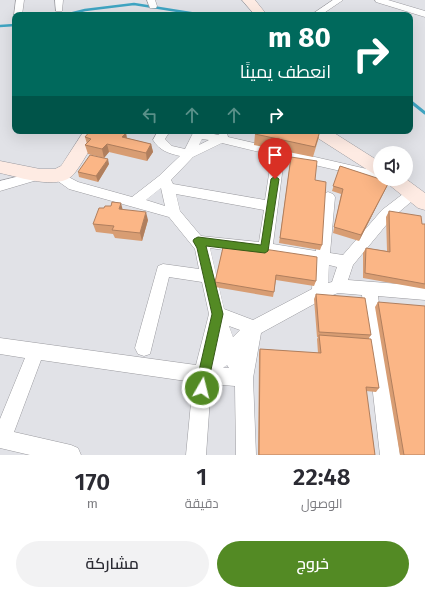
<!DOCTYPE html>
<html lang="ar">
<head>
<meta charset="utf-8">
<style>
	body { margin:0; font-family:"Fira Sans",Cairo,sans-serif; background:#f2f2f3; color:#2b2b33; direction:rtl; height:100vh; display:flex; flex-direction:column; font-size:15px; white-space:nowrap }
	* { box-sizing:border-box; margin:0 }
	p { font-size:13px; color:#7c7c81 }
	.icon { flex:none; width:22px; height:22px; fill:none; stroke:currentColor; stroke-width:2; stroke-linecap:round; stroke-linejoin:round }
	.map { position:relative; height:455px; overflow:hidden; direction:ltr }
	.panel { display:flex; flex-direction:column; background:#fff; flex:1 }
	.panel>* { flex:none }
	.banner { position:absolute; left:12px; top:12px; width:401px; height:122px; border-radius:8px; box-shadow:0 4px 16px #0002; direction:rtl; background:#00695c; color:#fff; overflow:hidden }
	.controls { position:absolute; left:373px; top:146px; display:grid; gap:8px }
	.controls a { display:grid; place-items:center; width:40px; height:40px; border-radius:50%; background:#fff; box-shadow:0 4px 16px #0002; font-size:20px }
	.pin { position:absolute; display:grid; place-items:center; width:34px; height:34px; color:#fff; margin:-41px -17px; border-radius:50% 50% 50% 0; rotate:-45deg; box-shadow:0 0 4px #0007 }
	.pin .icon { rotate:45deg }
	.me { position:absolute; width:44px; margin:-22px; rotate:8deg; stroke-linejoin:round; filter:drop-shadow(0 0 3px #0008) }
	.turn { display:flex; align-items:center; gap:14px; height:84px; padding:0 16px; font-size:18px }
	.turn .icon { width:52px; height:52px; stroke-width:2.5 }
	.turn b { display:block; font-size:28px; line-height:34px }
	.lanes { display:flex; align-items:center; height:38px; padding:0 16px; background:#0003; justify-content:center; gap:20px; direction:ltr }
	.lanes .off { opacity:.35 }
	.eta { display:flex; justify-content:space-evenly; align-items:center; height:68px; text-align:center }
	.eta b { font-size:24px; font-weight:600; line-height:28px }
	.cta { display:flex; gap:8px; margin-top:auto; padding:8px 16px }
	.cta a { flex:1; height:46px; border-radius:24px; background:#538a24; color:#fff; font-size:16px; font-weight:600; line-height:46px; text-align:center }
	.cta a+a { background:#f2f2f3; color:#2b2b33 }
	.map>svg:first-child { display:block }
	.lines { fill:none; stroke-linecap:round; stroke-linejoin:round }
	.stream-far1 { stroke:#3fa5c3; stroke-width:2.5 }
	.stream { stroke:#3fa5c3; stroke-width:3 }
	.street-casing { stroke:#9b9ba0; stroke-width:1 }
	.secondary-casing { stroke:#9b9ba0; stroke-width:1 }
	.street { fill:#fff; fill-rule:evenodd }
	.secondary { fill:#feebe3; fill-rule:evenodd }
	.wall { fill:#d89d73 }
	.shaded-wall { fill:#b07f5e }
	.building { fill:#fbb686; stroke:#b07f5e }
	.route { fill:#538a24; stroke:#365a17 }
</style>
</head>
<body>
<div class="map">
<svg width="425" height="455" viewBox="0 0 425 455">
	<rect width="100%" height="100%" fill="#e1e2e7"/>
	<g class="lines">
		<path class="stream-far1" d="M65 15 85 10 134 4 203 15
			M0 26 15 25"/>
		<path class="stream" d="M410 101 425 113"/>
		<g class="street-casing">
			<path id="street" d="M16 0H24L22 15H15V17L14 15Z
				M55 0H63L62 11H56Z
				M147 0H155L157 6 156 8H150Z
				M333 0H343L321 15H311Z
				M375 0H388L425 11V17L376 2Z
				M158 131H170L165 139 172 146 185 149 194 131H201L218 135 223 132 227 133 228 137 380 172V179H385L380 180 284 158 273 244 316 251 321 197 323 194 328 192 333 194 335 197 330 253 343 255 382 210 408 190 413 188 418 190 420 193 418 196 392 218 353 265 348 280 425 286V300L378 296 400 455H380L362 295 338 293 325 298 261 333 253 378 256 455H236L235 386 211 384 206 455H186L193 382 41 360 14 432 71 445 78 448 81 455H30L0 448V419L25 358 0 354V338L196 365 209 314 202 282 169 277 150 354 144 356 138 354 135 348 158 266 163 264 199 269 195 249 169 217 69 189 55 179 53 176 55 173 59 172 78 182 132 197 159 176 180 156C168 153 160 151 153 140ZM202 139 209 140 199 145ZM222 143 272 155 265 200 173 184 171 180 193 157ZM161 188 165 206 146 200ZM176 194 264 210 259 242 201 236 180 211ZM210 248 314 263 312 289 253 320 224 309ZM329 265 337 267 332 282 328 283ZM229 326 240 330 233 337ZM227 365 229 368H223Z
				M40 171 44 172 46 175 44 178 0 191V181Z"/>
		</g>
		<g class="secondary-casing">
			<path id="secondary" d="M242 0H255L267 15H255Z
				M84 131H100C93 143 81 167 72 176 56 190 19 177 0 173V161L40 169H55L61 166Z
				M311 131H331L380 162V176L374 174 313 135Z
				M385 179H406L425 193V210L418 208 388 184Z"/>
		</g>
		<use href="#street" class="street"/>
		<use href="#secondary" class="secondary"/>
	</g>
	<path class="wall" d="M126 133 127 138 151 144 153 152 147 161 109 152 104 158 88 154 85 145 87 144 85 137Z
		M255 134 319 137 313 157 254 145Z
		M290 163 315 180 322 245 320 250 279 243Z
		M109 164 98 182 79 177 78 172Z
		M340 166 389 182 359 241 333 233 341 194 332 191Z
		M122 210 148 220 142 241 115 238 113 234 96 232 93 224Z
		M389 211 422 224H425V289L363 278V253L366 248 387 251 386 217Z
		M224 243 316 281 314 286 276 280 273 297 215 287V282Z
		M316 294 371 335 369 338 379 388 376 392 366 391 375 455H258L259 353 260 349 318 353 317 339 318 337H317L314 299Z
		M378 302 425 455H400L375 307Z"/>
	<path class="shaded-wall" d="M126 133 127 141 122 137Z
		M107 144 109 152 104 158 102 149Z
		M151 144 153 152 147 161 146 153Z
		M108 159 109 164 98 182 96 176Z
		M389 182 386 188 359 241 361 235Z
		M121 203 123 211 119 209Z
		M146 212 148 220 142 241 140 233Z"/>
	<path class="building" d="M90 131H118L126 133 122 137 151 144 146 153 107 144 102 149 85 145 91 139 85 137Z
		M256 131H320L315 147 255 134Z
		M90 155 108 159 96 176 78 172Z
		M291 157 317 161 315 180 326 182 322 245 280 238Z
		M340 166 389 182 361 235 334 227 343 189 333 186Z
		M112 202 121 203 119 209 146 212 140 233 112 230 114 226 93 224 99 208H104L105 206H111Z
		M389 211 421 216 422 224H425V284L365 273 366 248 390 252Z
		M224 243 317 257 316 281 276 275 274 292 215 282Z
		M316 294 365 298 371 335 319 332Z
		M378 302 425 306V455H404Z
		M319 335 371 339 379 388 366 387 375 455H259L260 349 321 353Z"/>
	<path class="route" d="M275 176 279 179 268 251 265 253 206 246 223 314 206 393 202 394 198 393 196 388 198 375 212 314 197 248 193 241 194 239 198 237 261 245 271 179Z"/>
</svg>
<div class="controls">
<a><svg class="icon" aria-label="sound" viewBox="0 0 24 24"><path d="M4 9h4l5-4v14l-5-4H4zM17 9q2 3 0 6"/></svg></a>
</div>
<div class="pin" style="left:275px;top:179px;background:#d93025"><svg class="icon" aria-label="arrive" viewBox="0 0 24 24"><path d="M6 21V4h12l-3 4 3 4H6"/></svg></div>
<svg class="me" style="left:202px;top:388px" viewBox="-20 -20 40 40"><circle r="17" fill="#538a24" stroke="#fff" stroke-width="3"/><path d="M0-11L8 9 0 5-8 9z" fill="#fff"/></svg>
<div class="banner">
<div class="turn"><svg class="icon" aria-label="right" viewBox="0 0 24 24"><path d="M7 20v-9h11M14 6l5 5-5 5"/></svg><div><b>80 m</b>انعطف يمينًا</div></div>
<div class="lanes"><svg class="icon off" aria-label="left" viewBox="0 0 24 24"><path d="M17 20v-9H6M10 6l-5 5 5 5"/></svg><svg class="icon off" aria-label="ahead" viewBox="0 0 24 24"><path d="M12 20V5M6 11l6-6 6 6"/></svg><svg class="icon off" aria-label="ahead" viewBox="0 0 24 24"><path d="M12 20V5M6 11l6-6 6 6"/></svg><svg class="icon" aria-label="right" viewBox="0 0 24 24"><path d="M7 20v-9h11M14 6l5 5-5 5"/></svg></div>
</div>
</div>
<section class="panel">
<div class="eta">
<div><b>22:48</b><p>الوصول</p></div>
<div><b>1</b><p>دقيقة</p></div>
<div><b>170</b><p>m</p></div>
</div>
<div class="cta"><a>خروج</a><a>مشاركة</a></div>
</section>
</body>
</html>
